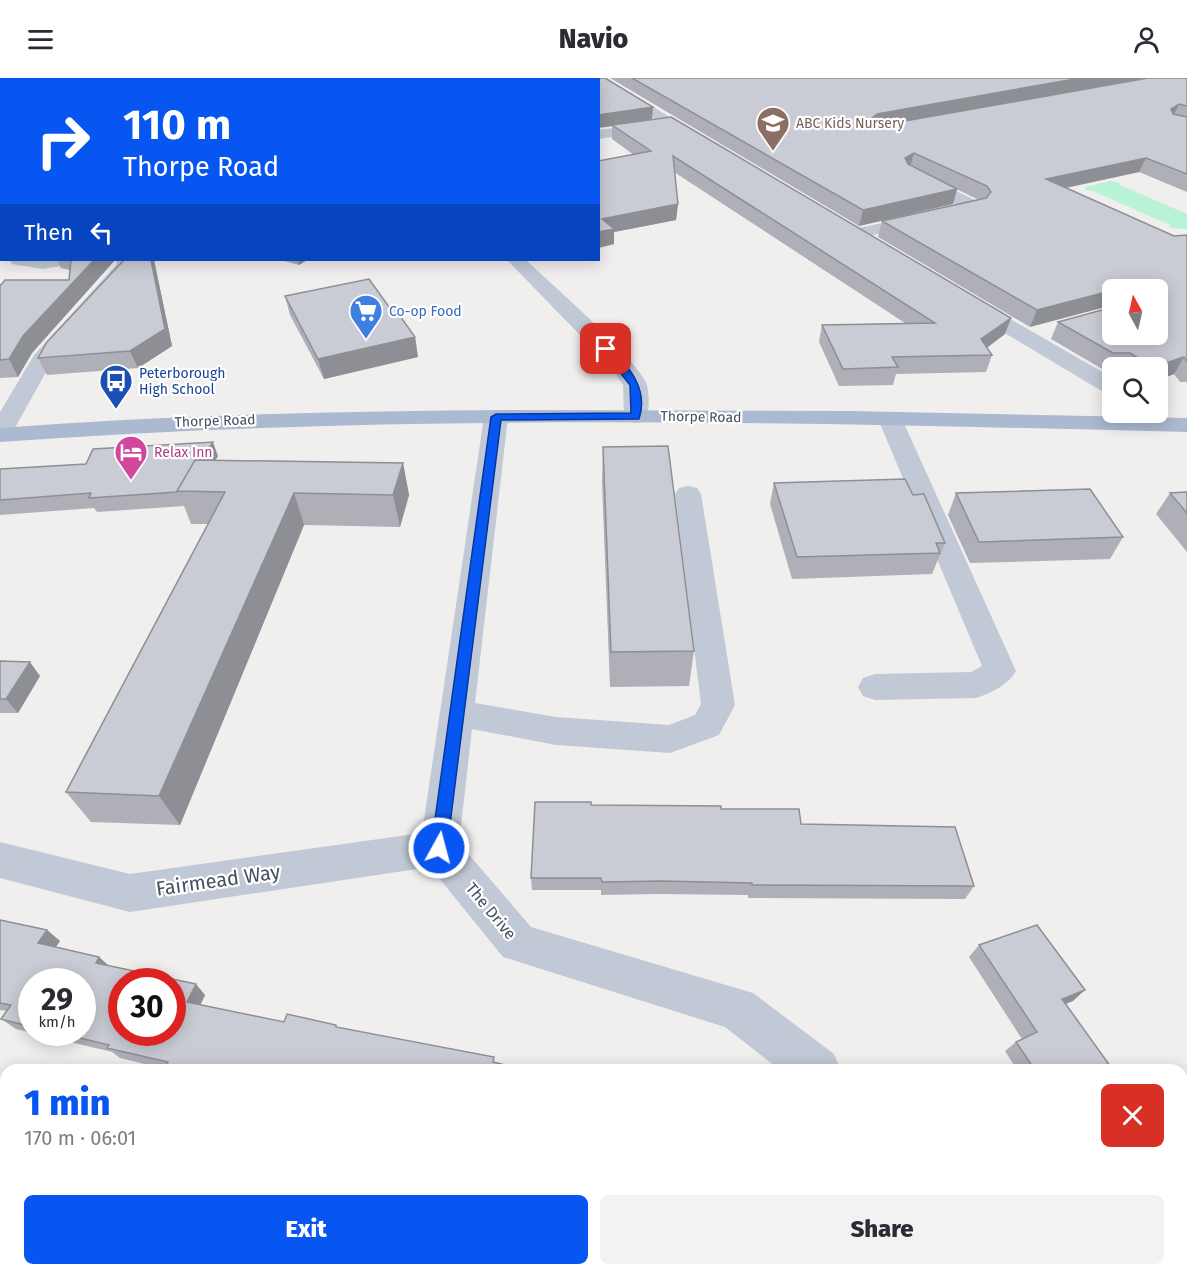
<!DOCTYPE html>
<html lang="en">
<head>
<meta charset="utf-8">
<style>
	body { margin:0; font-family:"Fira Sans",sans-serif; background:#f2f2f3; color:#2b2b33; height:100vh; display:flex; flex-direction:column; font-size:22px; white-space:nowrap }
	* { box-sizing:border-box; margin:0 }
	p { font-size:20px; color:#7c7c81 }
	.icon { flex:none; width:33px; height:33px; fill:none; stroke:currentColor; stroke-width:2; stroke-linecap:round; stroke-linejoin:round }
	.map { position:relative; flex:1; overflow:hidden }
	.side { position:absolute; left:0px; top:986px; width:1188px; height:212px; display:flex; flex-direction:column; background:#fff; border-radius:18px 18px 0 0; box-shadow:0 3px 15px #0003 }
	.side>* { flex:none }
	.top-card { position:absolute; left:0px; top:0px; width:600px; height:183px; box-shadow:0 3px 15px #0003; background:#0856f1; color:#fff; overflow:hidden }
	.needle { width:39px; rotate:352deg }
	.fabs { position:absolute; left:1102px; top:201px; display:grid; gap:12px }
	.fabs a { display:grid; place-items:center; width:66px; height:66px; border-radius:9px; background:#fff; box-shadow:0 3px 15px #0003; font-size:30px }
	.speed { position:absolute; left:18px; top:890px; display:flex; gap:12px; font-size:30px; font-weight:700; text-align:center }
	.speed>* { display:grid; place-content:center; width:78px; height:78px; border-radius:50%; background:#fff; box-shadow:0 3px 15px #0003; line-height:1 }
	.speed small { font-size:15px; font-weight:400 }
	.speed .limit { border:9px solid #d22; background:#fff; color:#111 }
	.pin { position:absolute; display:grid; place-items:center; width:51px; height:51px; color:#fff; margin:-26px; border-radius:12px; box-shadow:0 3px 9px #0006 }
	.me { position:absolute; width:66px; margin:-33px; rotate:7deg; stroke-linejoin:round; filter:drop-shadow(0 0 4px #0008) }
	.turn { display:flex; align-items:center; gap:21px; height:126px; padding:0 24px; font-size:27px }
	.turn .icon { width:78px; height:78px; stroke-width:2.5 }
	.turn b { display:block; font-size:42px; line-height:51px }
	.then { display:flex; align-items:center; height:57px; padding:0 24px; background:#0003; gap:12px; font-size:22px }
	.round { display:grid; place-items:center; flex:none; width:63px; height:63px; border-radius:9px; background:#f2f2f3 }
	.overview { display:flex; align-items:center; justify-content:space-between; height:102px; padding:0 24px }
	h1 { font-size:36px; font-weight:800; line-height:45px; color:#0856f1 }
	.primary-button { display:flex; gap:12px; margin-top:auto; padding:12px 24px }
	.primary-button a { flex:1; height:69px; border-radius:9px; background:#0856f1; color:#fff; font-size:24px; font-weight:800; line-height:69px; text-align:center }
	.primary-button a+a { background:#f2f2f3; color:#2b2b33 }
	header { display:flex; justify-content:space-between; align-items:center; height:78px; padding:0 24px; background:#fff; font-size:27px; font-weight:800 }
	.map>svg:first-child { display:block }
	.green { fill:#b8f3d5 }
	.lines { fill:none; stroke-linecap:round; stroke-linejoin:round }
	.minor { fill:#c0c9d5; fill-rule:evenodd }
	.primary { fill:#abbad0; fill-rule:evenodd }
	.wall { fill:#aeafb7; fill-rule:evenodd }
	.shaded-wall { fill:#8d8f95 }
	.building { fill:#caccd5; stroke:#8d8f95; stroke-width:1.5; fill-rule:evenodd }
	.route { fill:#0856f1; stroke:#05389d; stroke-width:1.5 }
	.labels { text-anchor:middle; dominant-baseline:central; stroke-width:4.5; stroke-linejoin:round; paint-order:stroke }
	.far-education-label { font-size:14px; fill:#785e54; stroke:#fff; text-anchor:start }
	.far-shop-label { font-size:14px; fill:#366cbe; stroke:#fff; text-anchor:start }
	.far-transit-label { font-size:14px; fill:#164399; stroke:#fff; text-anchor:start }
	.far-street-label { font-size:14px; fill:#454f5e; stroke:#fff }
	.far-hotel-label { font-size:14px; fill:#b23c85; stroke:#fff; text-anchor:start }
	.street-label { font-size:16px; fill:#454f5e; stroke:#fff }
	.near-street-label { font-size:20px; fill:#454f5e; stroke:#fff }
</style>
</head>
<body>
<header><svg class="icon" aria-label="menu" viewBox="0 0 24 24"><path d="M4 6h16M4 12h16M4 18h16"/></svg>Navio<svg class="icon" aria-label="person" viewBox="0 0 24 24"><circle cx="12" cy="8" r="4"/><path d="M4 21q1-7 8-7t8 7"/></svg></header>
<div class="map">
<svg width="1187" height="1196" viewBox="0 0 1187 1196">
	<rect width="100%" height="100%" fill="#f1eeee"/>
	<path class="green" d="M1110 103 1120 105V107L1187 136V151L1170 150V147L1093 113 1085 112V109Z"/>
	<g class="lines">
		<path class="minor" d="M591 0H606L707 62 700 66 695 65 598 6V2Z
			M656 45 661 46 663 49 661 52 598 61V52Z
			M0 67H2V77H0Z
			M915 93 981 125 984 129 981 133H969L909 101 907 98Z
			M924 136 930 137 933 141 930 145 855 161 849 160 846 156 849 152Z
			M10 182H75L73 186 43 191 12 186Z
			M117 182H135L136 188 54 280 12 355 9 360 0 362V334L34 277 116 187Z
			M507 182H526C550 205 639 282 647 307 649 317 650 336 645 343L636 345 627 343 624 338 623 307 612 290Z
			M970 220 977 222 1113 300V317L1105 315 963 230 960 226 963 222Z
			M1158 330 1174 346 1171 351C1156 355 1145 347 1136 334H1158Z
			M496 332 505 334 508 339 475 625 556 639 669 647 695 637 701 626 675 416 679 410 688 408 697 410 701 416 735 627 719 657 670 675 556 667 472 651 459 765 531 849 753 915 834 976 841 992H780L725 949 503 879 430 789 130 834 0 800V764L130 796 422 755 484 339 487 334Z
			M890 334 899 336 902 341 1016 593C1008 607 991 615 976 620L875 622 863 618 858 609 863 600 875 596 971 594 982 588 878 341 881 336Z
			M938 1191H993L995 1196H940Z"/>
		<path class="primary" d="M513 332 850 333 1187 340V354C792 344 394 335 0 364V350C171 337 342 333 513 332Z"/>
	</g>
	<path class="wall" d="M0 0H605L653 42 1005 256 987 270 992 277 986 294 896 296 893 307 839 308 819 264 822 247 905 245 674 94 678 126 676 142 614 154V166L598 170 634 77 612 61V48L598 2H2L0 65Z
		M610 0H1144L996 27 1187 0V114L1139 94 1066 110 1174 158 1187 157V304H1180L1174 296 1158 302V290H1113V292H1104L1051 261 1058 244 1113 256 1158 212H1113L1030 249 878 159 882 143 979 122 950 108 957 111 953 126 859 148Z
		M2 124V180L0 179V125Z
		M57 182H115L32 275 18 299 0 300V208L69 202 70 192 61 190Z
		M124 182H154L172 268 138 290 47 297 38 280Z
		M281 182H307L299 187Z
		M285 218 389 229 415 259 418 279 324 301 290 237Z
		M603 369 694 573 689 608 610 609 602 405Z
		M218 378 215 382 403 385 409 417 400 449 304 447 180 747 91 744 66 714 208 446H191L184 428 97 434 94 430 0 437V391Z
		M774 405 913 417 945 465 932 496 792 501 770 426Z
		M1187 414V474L1156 436 1170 415Z
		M956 415 1123 459 1110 481 970 485 948 437Z
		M0 583 40 598 18 635H0Z
		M721 731 801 746 974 808 965 821 748 820V817L659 816 601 817V812H532L531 800Z
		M0 842 47 852 60 863 56 869 99 879 109 888 205 917 200 927 284 944 338 950 525 992H169L120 980 112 974 16 951 1 941 7 933 0 932ZM32 903 82 954H32Z
		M979 867 1073 923 1065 926 1113 992H1017L1005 973 1016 964 1022 961 969 879Z
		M752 1191H847V1196H752Z
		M1084 1191H1182L1187 1196H1087Z"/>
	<path class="shaded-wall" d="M1080 0H1144L874 50 868 43 877 36Z
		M1179 26 1173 39 1171 31Z
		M653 29 652 43 598 50V37Z
		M0 50H2V65H0Z
		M914 75 910 89 901 95 905 80Z
		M1146 80 1139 94 1041 115 1046 101Z
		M957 111 953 126 859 148 863 132Z
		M678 126 676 142 614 154V166L598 170V154L602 141Z
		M94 182H115L32 275 18 299 9 281 23 258Z
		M151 182H154L172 268 138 290 130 273Z
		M298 182H307L299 187Z
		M1113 212V227L1030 249 1037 232Z
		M1011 240 1005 256 975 278 981 261Z
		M415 259 418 279 324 301 318 281Z
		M1184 279 1174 296 1158 302V291L1160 287Z
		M213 364 218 378 195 414 180 413Z
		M403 385 409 417 400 449 393 417Z
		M294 415 304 447 180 747 159 718Z
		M30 584 40 598 18 635 6 621Z
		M47 852 60 863 51 876 38 865Z
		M99 879 111 890 96 885Z
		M196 906 205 917 197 934 187 924Z
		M1085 912 1073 923 1050 932 1062 921Z"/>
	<path class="building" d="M0 0H605L653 29 598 37V2H2V50H0Z
		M632 0H1080L877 36 868 43 877 48 1148 0H1187V28L1179 26 1171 31 1173 36 1187 39V96L1146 80 1046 101 1174 158 1187 157V283L1184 279 1160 287 1148 286 1130 275H1113L1058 244 1113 229V256H1158V212H1122V210L1037 232 882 143 986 120 991 114 987 108 914 75 905 80 908 86 957 111 863 132Z
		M671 39 1011 240 981 261 992 277 892 279 898 289 843 291 822 247 935 245 673 78 678 126 602 141 614 151 598 154V83L651 73 612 47Z
		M2 124V165H0V125Z
		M71 182H94L23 258 9 281 0 282V208L5 202H69Z
		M124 182H151L165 251 130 273 38 280 47 264Z
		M369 201 389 229 393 228 415 259 318 281 285 218Z
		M213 364 201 382H195L177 413V414L89 420 91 415 0 422V391L86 386 93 371Z
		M668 368 694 573 611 574 603 369Z
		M195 382 403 385 393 417 294 415 159 718 66 714 225 414 177 413Z
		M905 401 913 417 924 416 945 465H936L940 475 797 479 774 405Z
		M1090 411 1123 459 979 464 956 415Z
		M1187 414V435L1170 415Z
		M0 583 30 584 6 621H0Z
		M535 724H591V727L721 728V731H799L801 746 955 749 974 808 752 807V805L661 803 602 804 601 800H531Z
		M0 842 47 852 38 865 99 879 96 885 196 906 187 924 284 944 287 936 336 947V949L494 979 493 984 525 992H179L166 988 168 984 107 970 109 967 55 954H82V903H32V949L1 941 11 927 0 925ZM122 903H172V954H122Z
		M1037 847 1085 912 1062 921 1113 992H1035L1016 964 1037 954 979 867Z
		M1182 1181 1187 1189V1196H1106L1103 1191H1182Z
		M757 1191H847V1196H756Z"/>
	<path class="route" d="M603 269H610C629 289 649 311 639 341L501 342 447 770 445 775 439 778 434 775 431 770 491 339 496 336 631 335 630 307 603 273Z"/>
	<defs>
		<g id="school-pin" transform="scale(1.725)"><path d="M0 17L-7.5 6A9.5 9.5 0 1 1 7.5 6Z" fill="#8d6e63" stroke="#fff"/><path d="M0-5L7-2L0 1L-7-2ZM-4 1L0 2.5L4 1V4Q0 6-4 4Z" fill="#fff"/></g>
		<g id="supermarket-pin" transform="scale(1.725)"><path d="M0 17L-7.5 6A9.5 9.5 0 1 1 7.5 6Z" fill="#3f7fe0" stroke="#fff"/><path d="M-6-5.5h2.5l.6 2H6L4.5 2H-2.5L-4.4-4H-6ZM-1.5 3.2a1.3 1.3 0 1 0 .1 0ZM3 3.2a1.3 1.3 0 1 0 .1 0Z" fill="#fff"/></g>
		<g id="bus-pin" transform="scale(1.725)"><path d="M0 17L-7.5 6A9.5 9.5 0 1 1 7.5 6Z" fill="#1a4fb4" stroke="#fff"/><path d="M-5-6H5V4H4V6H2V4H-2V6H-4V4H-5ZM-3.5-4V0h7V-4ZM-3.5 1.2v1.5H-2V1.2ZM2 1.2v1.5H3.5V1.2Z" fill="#fff"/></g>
		<g id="hotel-pin" transform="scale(1.725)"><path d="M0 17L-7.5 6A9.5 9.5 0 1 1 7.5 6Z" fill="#d1479c" stroke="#fff"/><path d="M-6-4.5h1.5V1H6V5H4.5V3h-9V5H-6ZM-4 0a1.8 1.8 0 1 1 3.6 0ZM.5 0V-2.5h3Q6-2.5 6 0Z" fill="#fff"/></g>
	</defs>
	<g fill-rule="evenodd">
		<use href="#school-pin" x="773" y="45"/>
		<use href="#supermarket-pin" x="366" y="233"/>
		<use href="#bus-pin" x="116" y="303"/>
		<use href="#hotel-pin" x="131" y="374"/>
	</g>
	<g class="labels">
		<g class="far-education-label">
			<text x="796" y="45">ABC Kids Nursery</text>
		</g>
		<g class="far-shop-label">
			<text x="389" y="233">Co-op Food</text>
		</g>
		<g class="far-transit-label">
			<text x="139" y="295">Peterborough<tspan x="139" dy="16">High School</tspan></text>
		</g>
		<g class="far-street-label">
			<text transform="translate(701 339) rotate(1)">Thorpe Road</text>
			<text transform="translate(215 343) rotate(-2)">Thorpe Road</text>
		</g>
		<g class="far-hotel-label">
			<text x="154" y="374">Relax Inn</text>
		</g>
		<g class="street-label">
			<text transform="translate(491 833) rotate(50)">The Drive</text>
		</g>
		<g class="near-street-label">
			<text transform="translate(218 802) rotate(-8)">Fairmead Way</text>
		</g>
	</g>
</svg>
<div class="fabs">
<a><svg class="needle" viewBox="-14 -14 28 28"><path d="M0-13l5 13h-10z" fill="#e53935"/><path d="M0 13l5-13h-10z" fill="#7c7c81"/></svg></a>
<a><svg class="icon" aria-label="search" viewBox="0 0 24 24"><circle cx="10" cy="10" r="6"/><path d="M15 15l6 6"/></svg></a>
</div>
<div class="speed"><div>29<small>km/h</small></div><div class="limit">30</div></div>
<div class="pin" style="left:606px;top:271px;background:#d93025"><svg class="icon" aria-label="arrive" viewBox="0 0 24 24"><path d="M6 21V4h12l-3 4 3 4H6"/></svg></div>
<svg class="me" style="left:439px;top:770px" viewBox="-20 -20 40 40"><circle r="17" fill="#0856f1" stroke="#fff" stroke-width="3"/><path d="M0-11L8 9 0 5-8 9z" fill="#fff"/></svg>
<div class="top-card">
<div class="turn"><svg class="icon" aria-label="right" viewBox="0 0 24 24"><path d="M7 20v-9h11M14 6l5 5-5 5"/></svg><div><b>110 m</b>Thorpe Road</div></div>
<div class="then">Then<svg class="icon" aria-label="left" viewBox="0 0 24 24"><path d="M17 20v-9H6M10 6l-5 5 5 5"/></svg></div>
</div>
<section class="side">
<div class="overview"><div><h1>1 min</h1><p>170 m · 06:01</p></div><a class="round" style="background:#d93025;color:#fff"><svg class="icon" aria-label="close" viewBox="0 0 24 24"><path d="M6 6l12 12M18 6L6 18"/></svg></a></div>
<div class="primary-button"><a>Exit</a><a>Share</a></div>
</section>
</div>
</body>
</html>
